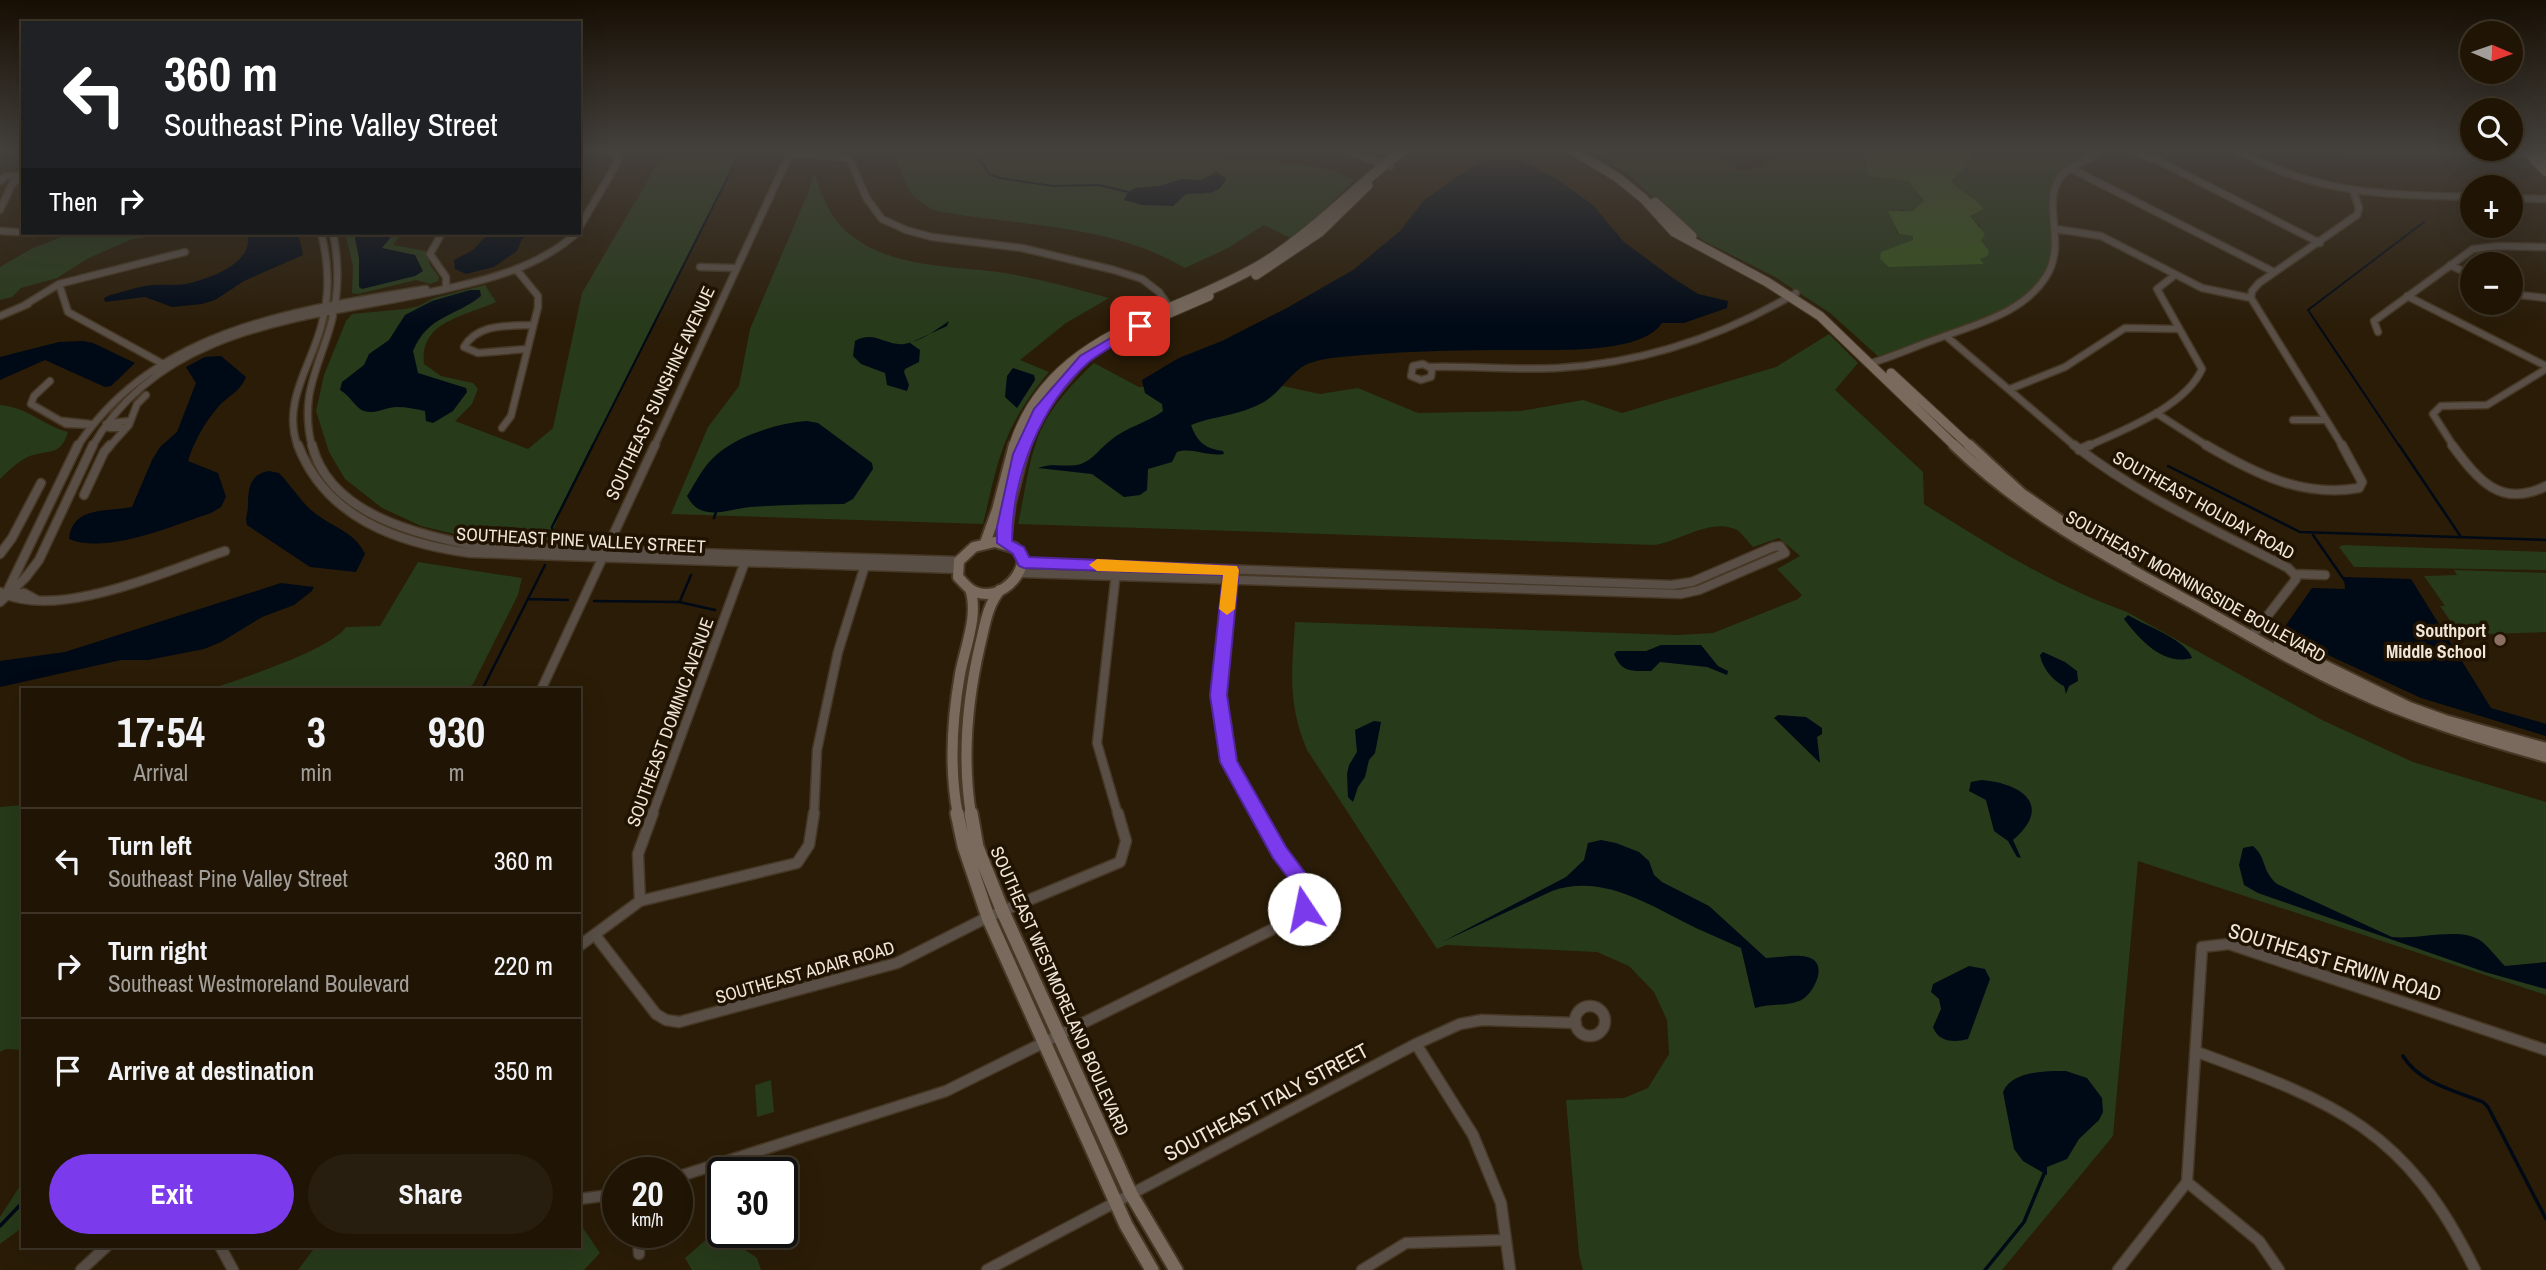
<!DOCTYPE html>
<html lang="en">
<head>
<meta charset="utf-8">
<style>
	body { margin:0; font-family:"Archivo Narrow",sans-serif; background:#281e0f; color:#f1f3f6; height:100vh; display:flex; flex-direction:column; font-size:26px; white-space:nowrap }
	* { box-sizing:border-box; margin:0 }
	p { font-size:23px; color:#a29f9a }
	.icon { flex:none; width:38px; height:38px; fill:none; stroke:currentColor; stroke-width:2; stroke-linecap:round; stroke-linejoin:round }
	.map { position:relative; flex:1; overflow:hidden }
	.details { position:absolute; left:21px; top:688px; width:560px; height:560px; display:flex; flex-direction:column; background:#201505; border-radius:0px; box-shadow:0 7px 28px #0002,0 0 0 2px #3d3427 }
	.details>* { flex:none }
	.banner { position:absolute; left:21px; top:21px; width:560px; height:214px; border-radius:0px; box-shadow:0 7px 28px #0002,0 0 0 2px #3d3427; background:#202124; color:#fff; overflow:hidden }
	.needle { width:46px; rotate:92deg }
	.tools { position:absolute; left:2460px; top:21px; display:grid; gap:14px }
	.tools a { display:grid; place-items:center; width:63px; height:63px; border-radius:50%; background:#201505; box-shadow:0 7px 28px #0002,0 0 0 2px #3d3427; font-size:35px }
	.speed { position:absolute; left:602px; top:1157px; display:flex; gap:14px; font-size:35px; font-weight:700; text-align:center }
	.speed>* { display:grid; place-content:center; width:91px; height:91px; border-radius:50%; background:#201505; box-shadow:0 7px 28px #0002,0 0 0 2px #3d3427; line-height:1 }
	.speed small { font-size:18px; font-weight:400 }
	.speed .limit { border:4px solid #111; border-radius:10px; background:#fff; color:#111 }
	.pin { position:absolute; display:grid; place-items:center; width:60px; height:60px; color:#fff; margin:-30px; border-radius:14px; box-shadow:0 4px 10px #0006 }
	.me { position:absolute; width:77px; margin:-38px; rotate:349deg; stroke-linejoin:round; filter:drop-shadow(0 0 5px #0008) }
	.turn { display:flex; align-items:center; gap:24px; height:147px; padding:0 28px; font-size:32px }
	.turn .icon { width:91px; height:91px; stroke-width:2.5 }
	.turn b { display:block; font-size:49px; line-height:60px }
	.then { display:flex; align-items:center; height:66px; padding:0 28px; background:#0003; gap:14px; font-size:26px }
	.eta { display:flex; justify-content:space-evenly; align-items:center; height:119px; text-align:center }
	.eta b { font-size:42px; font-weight:700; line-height:49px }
	.primary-button { display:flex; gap:14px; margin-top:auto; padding:14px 28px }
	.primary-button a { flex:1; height:80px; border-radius:42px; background:#7c3aed; color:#fff; font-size:28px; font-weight:700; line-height:80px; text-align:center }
	.primary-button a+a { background:#281e0f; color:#f1f3f6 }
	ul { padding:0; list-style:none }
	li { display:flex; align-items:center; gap:21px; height:105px; padding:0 28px; border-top:2px solid #3d3427 }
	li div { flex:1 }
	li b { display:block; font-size:26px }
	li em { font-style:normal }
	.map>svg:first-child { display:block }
	.green { fill:#273a1a }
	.forest { fill:#36551c }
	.water { fill:#000916 }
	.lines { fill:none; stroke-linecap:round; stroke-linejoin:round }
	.stream-far2 { stroke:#000916; stroke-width:2 }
	.stream-far1 { stroke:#000916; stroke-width:2.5 }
	.stream { stroke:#000916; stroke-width:3.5 }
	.street-far2-casing { stroke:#463825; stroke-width:9 }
	.street-far1-casing { stroke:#463825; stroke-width:11 }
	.street-casing { stroke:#463825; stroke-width:13 }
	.secondary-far2-casing { stroke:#463825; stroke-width:11 }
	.secondary-far1-casing { stroke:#463825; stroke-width:14 }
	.secondary-casing { stroke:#463825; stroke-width:17 }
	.primary-casing { stroke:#463825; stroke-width:12 }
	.street-far2 { stroke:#594f47; stroke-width:6 }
	.street-far1 { stroke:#594f47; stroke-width:8 }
	.street { stroke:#594f47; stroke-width:10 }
	.secondary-far2 { stroke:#796a5d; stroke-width:9 }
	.secondary-far1 { stroke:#796a5d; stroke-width:10 }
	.secondary { stroke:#796a5d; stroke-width:13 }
	.primary { stroke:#937f6e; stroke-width:10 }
	.route { fill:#7c3aed; stroke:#51269a; stroke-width:2 }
	.slow { fill:#f59e0b }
	.education-dot { fill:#8d6e63; stroke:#201301; stroke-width:2.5 }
	.labels { text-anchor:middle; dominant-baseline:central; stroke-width:7; stroke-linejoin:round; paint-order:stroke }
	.street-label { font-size:18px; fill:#f0e7da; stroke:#201301 }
	.poi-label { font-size:18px; font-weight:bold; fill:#f0e7da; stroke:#201301; text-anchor:end }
	.near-street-label { font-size:21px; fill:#f0e7da; stroke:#201301 }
</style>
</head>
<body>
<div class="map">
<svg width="2546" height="1270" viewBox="0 0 2546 1270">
	<rect width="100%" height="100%" fill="#2a1c07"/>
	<path class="green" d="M666 149H741L564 501 550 540 463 536 421 526 382 508 345 479 329 452 316 411 324 375 346 321 352 314 405 309 419 306 434 298 485 285 496 302C466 316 419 321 424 364L441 376 473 383 478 389 472 404 455 421 528 449 553 428 582 293Z
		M888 149H1094L1305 165 1332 170 1354 180 1314 220 1290 238 1264 225 1228 248 1185 268C1111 224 1019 226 936 211 898 193 909 175 888 149Z
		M1586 149H1697L1741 171C1756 167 1772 165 1778 149H1863L1868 176 1908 181 1924 202 1912 211 1900 210 1894 224 1898 234 1913 236V241L1889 250V267L1983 263 1980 259V226L1970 216 1984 209C1976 197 1961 193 1950 181L1970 162 1972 149H2102C2090 155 2075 160 2064 169 2028 198 2071 241 2039 283 2013 318 1921 342 1880 358L1830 313 1775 277 1704 241 1686 229 1628 174Z
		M814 173C823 197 830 220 852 236 896 270 958 265 1011 274 1044 280 1077 289 1109 298L1066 323 1020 360 1049 372C1003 427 999 457 983 524L671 514 708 427 739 386 750 329 808 193Z
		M71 233H182L132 239 87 259 57 278 21 288 12 297 0 300V267L31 249Z
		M345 233H402L393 245 426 251 430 265 439 277 438 281 430 284 416 280 358 294 352 293 353 266Z
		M1829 334 1858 363 1835 390 1923 472 1924 504C1989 545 2054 586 2127 612L2322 720 2413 762 2546 802V995L2138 861 2113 1136 2002 1270H1583L1579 1255 1566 1100 1624 1098 1648 1088 1669 1054 1667 1020 1654 992 1629 966 1597 952 1446 945 1437 949 1307 750C1287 703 1292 671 1295 622L1677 635 1713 633 1798 599 1802 595 1777 569 1800 556 1779 538 1753 547C1748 542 1742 533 1737 530 1712 517 1680 541 1655 545L1018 524C1024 498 1027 468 1036 443 1046 411 1070 386 1094 363L1139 387 1283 386 1320 394 1358 388 1418 413 1521 411 1583 400 1622 413 1776 367Z
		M0 405C30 408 40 424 68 432 61 455 51 450 33 455 20 459 9 470 0 479Z
		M2343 545 2546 552V570L2354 567 2339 547Z
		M418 562 522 578 518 595 473 684 467 689H212C242 678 330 650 346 627L380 626Z
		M2454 570 2546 573V632L2460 635 2440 606H2445L2424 576 2457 575Z
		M23 805V1050L6 1049 0 1052V807Z
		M771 1080 774 1112 757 1117 755 1085Z
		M23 1181V1227L0 1244V1217Z
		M579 1222 600 1253 584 1270H298L316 1246H579Z
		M710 1236 730 1240 757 1258 761 1270H692L685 1258Z"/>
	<path class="forest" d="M1863 149H1972L1970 162 1951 181C1961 193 1976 197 1984 209L1970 216 1985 234 1981 241 1989 251 1987 256 1980 259 1984 264 1889 267 1880 259 1881 252 1913 240V236L1899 234 1888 211H1912L1924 201 1908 181 1868 176Z"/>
	<path class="water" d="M1501 156 1516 158 1557 179 1593 205 1624 242 1670 276 1698 294 1728 301 1727 308 1684 323H1662C1640 356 1549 349 1511 350 1461 350 1412 351 1362 355 1346 357 1326 357 1310 363 1292 369 1281 393 1262 403 1238 416 1213 416 1191 425 1197 442 1206 449 1223 451L1224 454C1207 457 1192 447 1177 452L1172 462 1148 469 1147 490 1140 495 1124 497 1092 474 1038 468C1053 462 1067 468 1081 464 1093 460 1101 447 1111 440 1126 427 1147 423 1163 411L1162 404 1145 393 1142 380 1179 358 1222 341 1285 309 1353 270 1400 231 1424 200 1466 171 1489 158Z
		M1216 172 1226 178C1219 198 1202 192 1186 194L1173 206 1142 205 1124 200 1128 192 1135 188 1159 186 1182 179 1201 180Z
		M247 233H298L303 255 244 281 215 300 202 304 172 307 145 297 105 302 104 298 110 295C124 292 139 286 153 285 164 284 175 286 186 284 208 279 256 263 247 233Z
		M354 233H394L382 248 415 255 423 271 415 276 362 289 359 287V258Z
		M489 233H532L522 239 517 251 494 267 466 274 455 269 454 260 473 250Z
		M470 290H480L481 296C455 317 428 315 413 351L418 373 466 388 467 392 453 411 433 423 426 421 425 411C416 409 406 407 397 407 386 407 375 415 364 411 355 408 351 396 340 390L342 382 364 365 369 354 389 340 405 315 432 301Z
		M949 321 947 326 910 343 920 350 919 362 905 369 904 372 909 385 907 391 887 385 885 373 861 364 853 356 855 341C874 330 885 346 904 344 920 342 936 330 949 321Z
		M83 341 93 343 135 363 111 386 105 387 45 360 0 380V357L59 342Z
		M221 356 246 377C241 391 228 396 219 406 206 420 193 443 188 461L218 473 226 497 221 507 211 513C174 525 106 555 69 539 72 506 107 512 132 507L152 460 160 447 177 432 196 383 186 367 205 357Z
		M1013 368 1034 375 1035 380 1017 408 1005 397 1007 376Z
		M807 421 818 423 872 463 873 469 853 499 844 504C813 504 782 505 751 507 737 508 722 514 708 512 697 510 692 505 687 496 695 484 701 470 712 459 733 437 777 423 807 421Z
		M269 471 279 473C290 484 299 499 311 510 330 527 354 530 365 554L356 572 310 567 247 525C245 518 247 515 248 508 248 490 248 475 269 471Z
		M2344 577 2411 579 2491 708 2546 724V736L2421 698 2287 636 2286 625 2312 588 2345 589Z
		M281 583 314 587 312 591 294 605 262 617 221 642 204 649 148 660H121L0 687V661L65 652Z
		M2128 615C2144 625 2187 640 2192 658 2163 666 2140 640 2124 619Z
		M1661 645H1701L1718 666 1728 671 1727 675 1707 667 1660 662 1651 671C1632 671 1622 673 1614 654L1617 651H1646Z
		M2043 652 2065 662 2077 671 2078 681 2069 686 2066 694 2064 686C2053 681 2042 667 2040 655Z
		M1778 715 1806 717 1822 728V734L1817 737 1820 763 1774 718Z
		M1374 721 1381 722 1375 753 1369 760 1365 777 1358 787 1353 802 1348 797 1347 774 1349 765 1357 752 1355 730Z
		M1981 780C2021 783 2054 805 2013 840L2021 858 2017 857 2008 841 1994 831 1986 800 1969 791 1971 782Z
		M1601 840 1616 843 1639 852 1649 861 1654 875 1662 882 1709 906 1766 958C1782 958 1824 946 1818 976 1816 984 1810 994 1803 999 1790 1007 1770 1003 1755 1008L1741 948C1726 941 1711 935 1696 928 1650 906 1604 873 1552 891L1442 942 1566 877 1584 860 1588 843Z
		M2253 846C2267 858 2261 870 2277 884L2392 937C2417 940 2462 926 2481 941 2490 948 2497 958 2505 966L2546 962V989L2485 972 2258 893 2244 885 2239 865 2243 848Z
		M1969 966 1985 969 1990 979 1968 1039C1954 1043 1938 1042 1933 1027L1941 1009 1939 999 1931 992 1933 984Z
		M2066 1071 2087 1078 2102 1098 2103 1112 2099 1120 2079 1139 2067 1159 2047 1167V1175L2023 1161 2014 1149 2003 1092C2012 1071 2045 1071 2066 1071Z"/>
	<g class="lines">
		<path class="stream-far2" d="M980 160 989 174 1000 178 1053 186 1099 185 1128 192
			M592 447 742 149
			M2400 447 2308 310 2424 222"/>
		<path class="stream-far1" d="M2399 445 2461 537
			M2168 466 2300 532 2546 540
			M714 518 716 512
			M2313 535 2345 581
			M554 540 552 527 593 445
			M528 599 568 600
			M594 601 679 602 715 610
			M680 601 691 575
			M482 690 545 565"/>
		<path class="stream" d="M2403 1056C2419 1083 2456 1091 2483 1102L2488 1107 2546 1219
			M0 1226 23 1202
			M1985 1270 2024 1222 2044 1174"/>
		<g class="street-far2-casing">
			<path id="street-far2" d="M1341 149 1390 167
				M2123 149 2159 161 2320 243
				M2234 149C2315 194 2383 195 2473 197
				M2337 149 2533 155
				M13 150H23
				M790 153 849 158 867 199 882 219 906 230 932 237 1022 248 1114 270 1142 279 1159 292 1173 312
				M2070 168 2274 272
				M0 181 6 176H20
				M2511 198 2546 199
				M0 210 12 184 23 174
				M579 228 617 163V155L609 149
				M2056 229 2101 236 2202 288 2251 298
				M0 231 34 233
				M442 233 430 254 446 277V287
				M2450 265 2473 276
				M700 267 736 268
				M59 284 68 312 163 364
				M2511 294 2546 298
				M2407 296 2546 366
				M23 306 59 284 185 252
				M0 316 28 304
				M2378 332 2374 321 2473 249 2499 246 2546 247
				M1946 336 2076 447
				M527 349 478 353 464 347C478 323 509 326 533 325
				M1871 363C1895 356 1918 345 1942 337 1979 323 2025 312 2047 275 2068 240 2038 198 2064 173 2076 162 2093 158 2106 149
				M1423 364 1432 369 1431 377 1421 380 1411 376 1413 366Z
				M1430 367C1473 366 1516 370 1558 368 1643 363 1723 336 1796 293
				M50 381 34 396 31 404 66 424 92 425
				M2010 389 2065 367 2125 328 2179 329
				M2156 413 2209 447
				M2293 420H2326
				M63 421 91 424
				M108 423 130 421
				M106 424 109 428H126
				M502 428 511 416 538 307V296L516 269
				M77 447C154 328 298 310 426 289
				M92 447C166 316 329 318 458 286 502 276 543 263 577 233
				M109 447 129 425 137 404 146 395
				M298 447C281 402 312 365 322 323 330 293 329 263 321 233
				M312 447C299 393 319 369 332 320 339 291 339 262 333 233
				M654 447 792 149
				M2086 447C2123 430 2185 407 2202 369L2157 289 2175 275
				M2343 447 2251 298 2252 291 2259 283 2357 215 2359 208 2354 193
				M2454 447 2433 414 2441 406 2487 405 2546 369"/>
		</g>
		<g class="street-far1-casing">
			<path id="street-far1" d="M298 445C326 518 398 543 470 553L957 569
				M312 445C329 514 416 534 476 546L959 561
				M2074 445C2139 496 2215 530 2288 568L2294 574 2325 575
				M2206 445C2254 473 2302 498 2359 488L2362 482 2342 445
				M2452 445C2478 480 2501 509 2546 486
				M2079 450 2090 445
				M84 495 104 452 110 445
				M0 554 12 538 41 483
				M1116 572 1097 743 1118 815
				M1022 573 1681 594 1699 590 1785 553 1780 546 1773 547 1692 582 1672 585 1024 562
				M1230 577 1218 695 1228 762 1259 815
				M0 592C58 621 165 571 225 551
				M6 594 78 445
				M8 594 24 593 37 600
				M0 602 26 577 39 560 93 445
				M2252 636 2296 579 2294 574
				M541 690 655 445
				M652 815 746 559
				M814 815 817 750 838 652 866 562"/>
		</g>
		<g class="street-casing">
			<path id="street" d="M640 901 638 854 653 813
				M595 935 656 1014 666 1020 679 1022 897 963 988 917 1120 862 1126 841 1118 813
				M579 946 640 901 797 863 809 845 814 813
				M1575 1021a15 15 0 1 1 30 0a15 15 0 1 1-30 0Z
				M1416 1044 1473 1135 1501 1203 1510 1270
				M2197 1052C2337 1103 2406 1129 2475 1270
				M677 1177 946 1091 1295 918 1304 909 1307 896 1303 883 1280 852 1258 813
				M2187 1182 2259 1241 2279 1270
				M579 1199 618 1194
				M638 1232 639 1254
				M220 1246 233 1270
				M81 1270 107 1246
				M987 1270 1416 1044 1460 1024 1482 1020 1576 1023
				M1362 1270 1406 1243 1505 1240
				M2118 1270 2187 1182 2202 947 2229 944 2546 1050"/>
		</g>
		<g class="secondary-far2-casing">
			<path id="secondary-far2" d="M1570 149 1617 177 1644 199 1674 232 1767 282 1820 316 1956 447
				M1655 202 1692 236
				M1256 275 1320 232 1368 185
				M1144 324 1209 296
				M1891 373 1971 447
				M1013 447C1049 331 1174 317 1263 263 1315 231 1356 185 1405 149
				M1025 447 1045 405 1082 361"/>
		</g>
		<g class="secondary-far1-casing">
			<path id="secondary-far1" d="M1954 445C2024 513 2107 557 2192 603 2244 632 2296 664 2351 689 2414 719 2479 738 2546 757
				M1969 445 2021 493 2074 530 2127 560
				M995 542 1015 548 1023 558C1021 582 993 604 970 589 966 586 962 581 958 577L959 561 974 547Z
				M985 543 997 510 1014 445
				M1005 543 1010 503 1025 445
				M2279 643 2409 707 2445 720 2546 748
				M958 815C949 769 952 720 960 674 965 647 979 615 970 589
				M971 815C962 758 967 701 980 645 985 625 987 606 1000 590"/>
		</g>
		<g class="secondary-casing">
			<path id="secondary" d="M957 813 964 846 988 917 1126 1225 1152 1270
				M971 813 977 847 1003 912 1131 1194 1176 1270"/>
		</g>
		<g class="primary-casing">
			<path id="primary" d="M2525 149 2546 171
				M2537 149 2546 158"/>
		</g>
		<use href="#street-far2" class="street-far2"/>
		<use href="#street-far1" class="street-far1"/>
		<use href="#street" class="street"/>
		<use href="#secondary-far2" class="secondary-far2"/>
		<use href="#secondary-far1" class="secondary-far1"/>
		<use href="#secondary" class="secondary"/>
		<use href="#primary" class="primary"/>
	</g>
	<linearGradient id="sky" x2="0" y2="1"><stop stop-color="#170f04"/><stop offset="0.46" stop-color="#44403c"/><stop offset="1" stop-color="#44403c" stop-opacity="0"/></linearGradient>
	<rect width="2546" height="326" fill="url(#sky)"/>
	<path class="route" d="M1140 321 1144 323V328C1127 339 1105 349 1089 362 1041 404 1012 477 1012 541L1024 547 1029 557 1237 566 1239 570 1227 695 1237 761 1286 847 1309 878 1316 896 1310 915 1304 917 1297 915 1295 909 1297 896 1295 887 1273 858 1220 762 1210 695 1223 575 1024 568 1019 566 1013 554 997 543V527L1013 454 1034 409 1080 356Z"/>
	<path class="slow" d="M1097 559 1237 566 1239 570 1235 609 1227 615 1219 609 1223 575 1097 571 1089 565Z"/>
	<circle class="education-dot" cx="2500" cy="640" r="7"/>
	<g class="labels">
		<g class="street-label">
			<text transform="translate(660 393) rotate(-65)">SOUTHEAST SUNSHINE AVENUE</text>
			<text transform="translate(2204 505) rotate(29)">SOUTHEAST HOLIDAY ROAD</text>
			<text transform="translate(581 540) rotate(3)">SOUTHEAST PINE VALLEY STREET</text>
			<text transform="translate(2196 586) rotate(29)">SOUTHEAST MORNINGSIDE BOULEVARD</text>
			<text transform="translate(670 722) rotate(-70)">SOUTHEAST DOMINIC AVENUE</text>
			<text transform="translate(805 972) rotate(-16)">SOUTHEAST ADAIR ROAD</text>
			<text transform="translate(1060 991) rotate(66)">SOUTHEAST WESTMORELAND BOULEVARD</text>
		</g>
		<g class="poi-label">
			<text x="2486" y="630">Southport<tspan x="2486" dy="21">Middle School</tspan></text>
		</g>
		<g class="near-street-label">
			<text transform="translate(2335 962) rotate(17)">SOUTHEAST ERWIN ROAD</text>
			<text transform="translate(1266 1102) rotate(-28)">SOUTHEAST ITALY STREET</text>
		</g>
	</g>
</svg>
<div class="tools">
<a><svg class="needle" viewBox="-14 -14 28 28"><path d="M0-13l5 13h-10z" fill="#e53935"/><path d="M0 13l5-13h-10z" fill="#a29f9a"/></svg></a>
<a><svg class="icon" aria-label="search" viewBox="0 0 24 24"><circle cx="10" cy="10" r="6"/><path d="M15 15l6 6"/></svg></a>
<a>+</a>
<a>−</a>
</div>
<div class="speed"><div>20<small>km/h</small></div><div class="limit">30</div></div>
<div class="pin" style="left:1140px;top:326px;background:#d93025"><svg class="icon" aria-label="arrive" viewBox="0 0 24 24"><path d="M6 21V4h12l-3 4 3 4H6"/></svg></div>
<svg class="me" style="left:1304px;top:909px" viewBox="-20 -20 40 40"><circle r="19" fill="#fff"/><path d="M0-13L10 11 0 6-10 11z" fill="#7c3aed"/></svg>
<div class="banner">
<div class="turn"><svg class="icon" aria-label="left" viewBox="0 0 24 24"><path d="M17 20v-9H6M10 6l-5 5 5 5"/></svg><div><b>360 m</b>Southeast Pine Valley Street</div></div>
<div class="then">Then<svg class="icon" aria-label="right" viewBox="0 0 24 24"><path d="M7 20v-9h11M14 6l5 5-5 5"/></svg></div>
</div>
<section class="details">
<div class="eta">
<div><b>17:54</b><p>Arrival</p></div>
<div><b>3</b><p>min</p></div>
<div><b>930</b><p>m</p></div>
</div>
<ul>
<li><svg class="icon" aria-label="left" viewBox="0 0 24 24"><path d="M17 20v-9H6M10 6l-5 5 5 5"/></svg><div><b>Turn left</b><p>Southeast Pine Valley Street</p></div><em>360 m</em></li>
<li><svg class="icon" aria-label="right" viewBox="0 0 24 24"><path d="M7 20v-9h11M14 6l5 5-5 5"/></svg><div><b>Turn right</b><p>Southeast Westmoreland Boulevard</p></div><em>220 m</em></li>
<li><svg class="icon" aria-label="arrive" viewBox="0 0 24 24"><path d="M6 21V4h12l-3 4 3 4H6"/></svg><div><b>Arrive at destination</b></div><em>350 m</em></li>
</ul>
<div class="primary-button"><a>Exit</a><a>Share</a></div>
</section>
</div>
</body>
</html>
